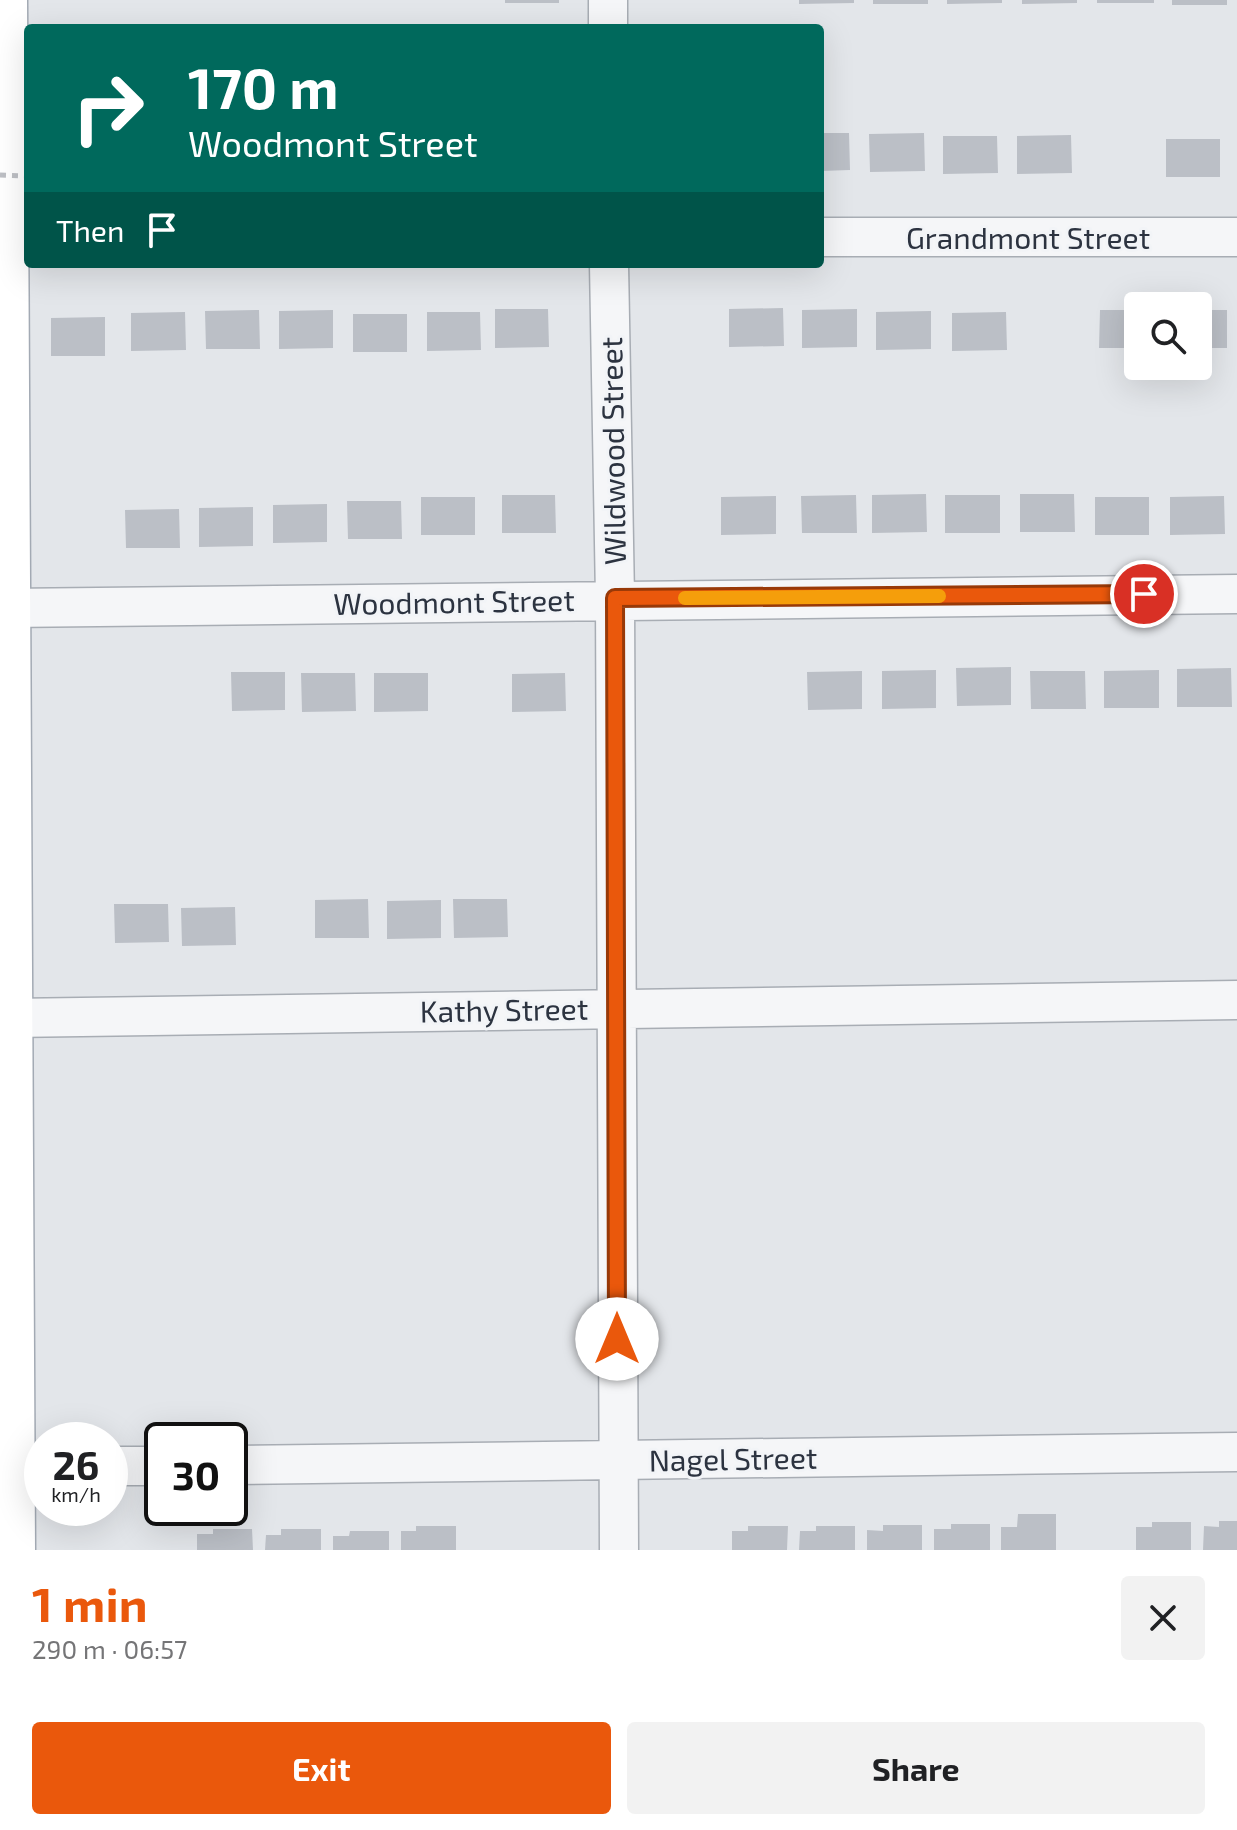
<!DOCTYPE html>
<html lang="en">
<head>
<meta charset="utf-8">
<style>
	body { margin:0; font-family:"Exo 2",sans-serif; background:#f2f2f2; color:#202124; height:100vh; display:flex; flex-direction:column; font-size:30px; white-space:nowrap }
	* { box-sizing:border-box; margin:0 }
	p { font-size:26px; color:#757577 }
	.icon { flex:none; width:44px; height:44px; fill:none; stroke:currentColor; stroke-width:2; stroke-linecap:round; stroke-linejoin:round }
	.map { position:relative; height:1550px; overflow:hidden }
	.details { display:flex; flex-direction:column; background:#fff; flex:1 }
	.details>* { flex:none }
	.guide { position:absolute; left:24px; top:24px; width:800px; height:244px; border-radius:8px; box-shadow:0 8px 32px #0002; background:#00695c; color:#fff; overflow:hidden }
	.fabs { position:absolute; left:1124px; top:292px; display:grid; gap:16px }
	.fabs a { display:grid; place-items:center; width:88px; height:88px; border-radius:8px; background:#fff; box-shadow:0 8px 32px #0002; font-size:40px }
	.speed { position:absolute; left:24px; top:1422px; display:flex; gap:16px; font-size:40px; font-weight:700; text-align:center }
	.speed>* { display:grid; place-content:center; width:104px; height:104px; border-radius:50%; background:#fff; box-shadow:0 8px 32px #0002; line-height:1 }
	.speed small { font-size:20px; font-weight:400 }
	.speed .limit { border:4px solid #111; border-radius:12px; background:#fff; color:#111 }
	.pin { position:absolute; display:grid; place-items:center; width:68px; height:68px; color:#fff; margin:-34px; border:4px solid #fff; border-radius:50%; box-shadow:0 2px 8px #0007 }
	.me { position:absolute; width:88px; margin:-44px; rotate:0deg; stroke-linejoin:round; filter:drop-shadow(0 0 6px #0008) }
	.turn { display:flex; align-items:center; gap:28px; height:168px; padding:0 32px; font-size:36px }
	.turn .icon { width:104px; height:104px; stroke-width:2.5 }
	.turn b { display:block; font-size:56px; line-height:68px }
	.then { display:flex; align-items:center; height:76px; padding:0 32px; background:#0003; gap:16px; font-size:30px }
	.round { display:grid; place-items:center; flex:none; width:84px; height:84px; border-radius:8px; background:#f2f2f2 }
	.overview { display:flex; align-items:center; justify-content:space-between; height:136px; padding:0 32px }
	h1 { font-size:48px; font-weight:700; line-height:60px; color:#ea580c }
	.cta { display:flex; gap:16px; margin-top:auto; padding:16px 32px }
	.cta a { flex:1; height:92px; border-radius:8px; background:#ea580c; color:#fff; font-size:32px; font-weight:700; line-height:92px; text-align:center }
	.cta a+a { background:#f2f2f2; color:#202124 }
	.map>svg:first-child { display:block }
	.building { fill:#bbbfc6 }
	.lines { fill:none; stroke-linecap:round; stroke-linejoin:round }
	.minor-casing { stroke:#a8adb4; stroke-width:41 }
	.major-casing { stroke:#a3aab4; stroke-width:47 }
	.minor { stroke:#f5f6f8; stroke-width:38 }
	.major { stroke:#fff; stroke-width:44 }
	.path-bridge { stroke:#bdbfc4; stroke-width:5; stroke-dasharray:6 6; stroke-linecap:butt }
	.route-casing { stroke:#983908; stroke-width:20 }
	.route { stroke:#ea580c; stroke-width:14 }
	.slow { stroke:#f59e0b; stroke-width:14 }
	.labels { text-anchor:middle; dominant-baseline:central; stroke-width:6; stroke-linejoin:round; paint-order:stroke }
	.street-label { font-size:30px; fill:#2c3340; stroke:#f2f4f7 }
</style>
</head>
<body>
<div class="map">
<svg width="1237" height="1550" viewBox="0 0 1237 1550">
	<rect width="100%" height="100%" fill="#e3e6ea"/>
	<path class="building" d="M505 0H559V3H505Z
		M799 0H854V3L799 4Z
		M873 0H928V4H873Z
		M947 0H1002V3L947 4Z
		M1022 0H1077V3L1022 4Z
		M1097 0H1154V3H1097Z
		M1172 0H1227V5H1172Z
		M820 133H849L850 170 820 171Z
		M924 133 925 171 870 172 869 134Z
		M1071 135 1072 173 1017 174V136Z
		M943 136H997L998 173 943 174Z
		M1166 139H1220V177H1166Z
		M783 308 784 346 729 347V309Z
		M495 309H548L549 347 495 348Z
		M857 309V347L802 348V310Z
		M259 310 260 349H206L205 311Z
		M333 310V348L279 349V311Z
		M1100 310H1138V348H1099Z
		M1198 310H1227V348H1198Z
		M931 311V349L876 350V312Z
		M185 312 186 350 131 351V313Z
		M427 312H480L481 350 427 351Z
		M1006 312 1007 350 952 351V313Z
		M353 314H407V352H353Z
		M105 317V356H51V318Z
		M926 494 927 532 872 533V495Z
		M1020 494H1074L1075 532H1020Z
		M502 495H555L556 533H502Z
		M856 495 857 533H802L801 496Z
		M945 495H1000V533H945Z
		M776 496V534L721 535V497Z
		M1224 496 1225 534 1170 535V497Z
		M421 497H475V535H421Z
		M1095 497H1149V535H1095Z
		M347 501H401L402 539H348Z
		M327 504V542L273 543V505Z
		M253 507V546L199 547V508Z
		M179 509 180 548H126L125 510Z
		M1011 667V705L957 706 956 668Z
		M1231 668 1232 707H1177V669Z
		M936 670V708L882 709V671Z
		M1159 670V708H1104V671Z
		M862 671V709L808 710 807 672Z
		M1030 671H1085L1086 709H1031Z
		M231 672H285V710L232 711Z
		M301 673H355L356 711 302 712Z
		M374 673H428V711L374 712Z
		M565 673 566 711 512 712V674Z
		M368 899 369 938H315V900Z
		M453 899H507L508 937 454 938Z
		M441 900V938L387 939V901Z
		M114 904H168L169 942 115 943Z
		M235 907 236 945 182 946 181 908Z
		M1018 1514H1056V1550H1001V1527H1017Z
		M1219 1521H1237V1550H1203L1204 1526 1219 1527Z
		M1152 1522H1191V1550H1136V1527H1152Z
		M951 1524H990V1550H934V1529H951Z
		M883 1525H922V1550H867V1530L883 1531Z
		M416 1526H456V1550H401V1531H416Z
		M748 1526H788L787 1550H732V1531H748Z
		M816 1526H855V1550H799L800 1531H816Z
		M213 1529H252L253 1550H197V1534H213Z
		M281 1529H321V1550H265L266 1535H281Z
		M350 1531H389V1550H333V1536H349Z"/>
	<g class="lines">
		<g class="minor-casing">
			<path id="minor" d="M608 0V28
				M820 237H1237
				M609 264 615 598 619 1550
				M8 608 1237 594
				M11 1018 1237 1000
				M230 1465 1237 1452
				M110 1466H162"/>
		</g>
		<g class="major-casing">
			<path id="major" d="M5 0 13 1550"/>
		</g>
		<use href="#minor" class="minor"/>
		<use href="#major" class="major"/>
		<path class="path-bridge" d="M0 175 28 176"/>
	</g>
	<g class="lines">
		<g class="route-casing">
			<path id="route" d="M617 1339 615 598 1144 594"/>
		</g>
		<use href="#route" class="route"/>
		<path class="slow" d="M685 598 939 596"/>
	</g>
	<g class="labels">
		<g class="street-label">
			<text x="1028" y="237">Grandmont Street</text>
			<text transform="translate(612 451) rotate(-91)">Wildwood Street</text>
			<text transform="translate(454 601) rotate(-1)">Woodmont Street</text>
			<text transform="translate(504 1009) rotate(-1)">Kathy Street</text>
			<text transform="translate(733 1458) rotate(-1)">Nagel Street</text>
		</g>
	</g>
</svg>
<div class="fabs">
<a><svg class="icon" aria-label="search" viewBox="0 0 24 24"><circle cx="10" cy="10" r="6"/><path d="M15 15l6 6"/></svg></a>
</div>
<div class="speed"><div>26<small>km/h</small></div><div class="limit">30</div></div>
<div class="pin" style="left:1144px;top:594px;background:#d93025"><svg class="icon" aria-label="arrive" viewBox="0 0 24 24"><path d="M6 21V4h12l-3 4 3 4H6"/></svg></div>
<svg class="me" style="left:617px;top:1339px" viewBox="-20 -20 40 40"><circle r="19" fill="#fff"/><path d="M0-13L10 11 0 6-10 11z" fill="#ea580c"/></svg>
<div class="guide">
<div class="turn"><svg class="icon" aria-label="right" viewBox="0 0 24 24"><path d="M7 20v-9h11M14 6l5 5-5 5"/></svg><div><b>170 m</b>Woodmont Street</div></div>
<div class="then">Then<svg class="icon" aria-label="arrive" viewBox="0 0 24 24"><path d="M6 21V4h12l-3 4 3 4H6"/></svg></div>
</div>
</div>
<section class="details">
<div class="overview"><div><h1>1 min</h1><p>290 m · 06:57</p></div><a class="round"><svg class="icon" aria-label="close" viewBox="0 0 24 24"><path d="M6 6l12 12M18 6L6 18"/></svg></a></div>
<div class="cta"><a>Exit</a><a>Share</a></div>
</section>
</body>
</html>
